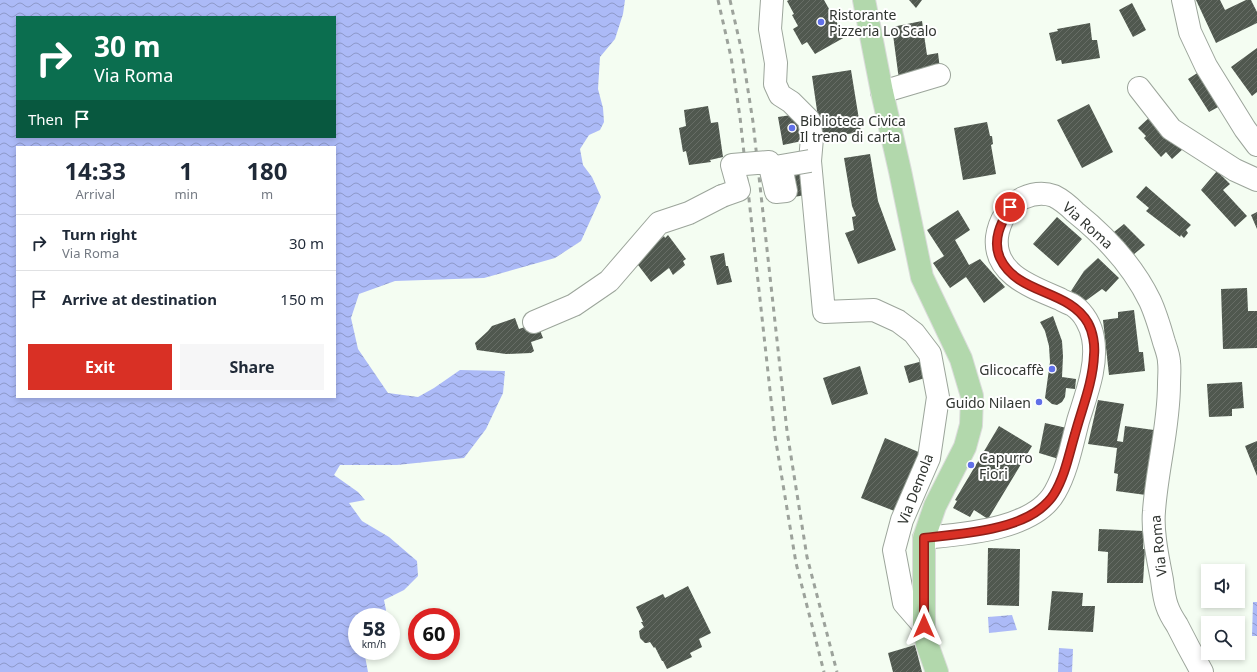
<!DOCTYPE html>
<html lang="en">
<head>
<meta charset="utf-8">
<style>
	body { margin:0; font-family:"Noto Sans",sans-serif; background:#f6f6f7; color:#1f2937; height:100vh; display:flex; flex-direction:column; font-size:15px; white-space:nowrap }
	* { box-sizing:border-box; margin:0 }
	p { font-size:13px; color:#747a83 }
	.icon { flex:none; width:22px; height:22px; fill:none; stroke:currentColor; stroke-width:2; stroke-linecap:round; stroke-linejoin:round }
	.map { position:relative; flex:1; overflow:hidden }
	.sheet { position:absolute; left:16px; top:146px; width:320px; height:252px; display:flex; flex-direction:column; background:#fff; border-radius:0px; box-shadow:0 2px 6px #0003 }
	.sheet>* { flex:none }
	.banner { position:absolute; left:16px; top:16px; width:320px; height:122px; border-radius:0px; box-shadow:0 2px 6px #0003; background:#0b6e4f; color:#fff; overflow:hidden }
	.controls { position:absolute; left:1201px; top:564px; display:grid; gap:8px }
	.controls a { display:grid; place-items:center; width:44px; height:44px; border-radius:0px; background:#fff; box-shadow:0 2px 6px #0003; font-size:20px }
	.speed { position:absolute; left:348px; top:608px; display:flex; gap:8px; font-size:20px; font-weight:700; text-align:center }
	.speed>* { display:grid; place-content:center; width:52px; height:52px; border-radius:50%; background:#fff; box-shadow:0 2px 6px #0003; line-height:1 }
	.speed small { font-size:10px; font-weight:400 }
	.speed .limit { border:6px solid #d22; background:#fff; color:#111 }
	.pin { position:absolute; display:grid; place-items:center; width:34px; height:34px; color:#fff; margin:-17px; border:2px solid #fff; border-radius:50%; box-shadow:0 1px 4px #0007 }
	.me { position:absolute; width:44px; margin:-22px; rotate:0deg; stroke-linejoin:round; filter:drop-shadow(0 0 3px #0008) }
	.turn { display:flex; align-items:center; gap:14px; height:84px; padding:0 12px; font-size:18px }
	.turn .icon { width:52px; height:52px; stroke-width:2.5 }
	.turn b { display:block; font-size:28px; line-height:34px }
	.then { display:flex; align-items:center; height:38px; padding:0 12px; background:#0003; gap:8px; font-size:15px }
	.eta { display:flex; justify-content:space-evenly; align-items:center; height:68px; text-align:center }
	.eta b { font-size:24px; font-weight:700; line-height:28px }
	.cta { display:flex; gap:8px; margin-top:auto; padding:8px 12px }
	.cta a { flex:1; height:46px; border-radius:0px; background:#d93025; color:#fff; font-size:16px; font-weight:700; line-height:46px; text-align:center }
	.cta a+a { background:#f6f6f7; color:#1f2937 }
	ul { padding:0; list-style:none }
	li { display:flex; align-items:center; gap:12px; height:56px; padding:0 12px; border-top:1px solid #e0e1e3 }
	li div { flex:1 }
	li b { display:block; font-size:15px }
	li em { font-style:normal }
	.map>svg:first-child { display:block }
	.water { fill:url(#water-waves); fill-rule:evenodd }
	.building { fill:url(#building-hatch) }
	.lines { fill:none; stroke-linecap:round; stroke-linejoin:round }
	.minor-casing { stroke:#9ca59b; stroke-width:24 }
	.major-casing { stroke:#dadbda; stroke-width:24 }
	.minor { stroke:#fff; stroke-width:22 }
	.major { stroke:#b2d8ac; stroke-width:22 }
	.rail { stroke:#9ca29b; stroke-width:3; stroke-dasharray:5 5; stroke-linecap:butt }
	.minor-bridge-casing { stroke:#9ca59b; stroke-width:24; stroke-linecap:butt }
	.minor-bridge { stroke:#fff; stroke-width:22 }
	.route-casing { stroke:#8d1f18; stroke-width:10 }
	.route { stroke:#d93025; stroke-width:7 }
	.poi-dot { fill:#6170e8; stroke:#fff; stroke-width:1.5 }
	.labels { text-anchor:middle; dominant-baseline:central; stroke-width:4; stroke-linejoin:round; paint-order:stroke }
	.poi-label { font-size:14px; fill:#313531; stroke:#fff; text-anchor:start }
	.street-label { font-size:14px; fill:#313531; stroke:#fff }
</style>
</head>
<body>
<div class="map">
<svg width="1257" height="672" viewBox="0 0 1257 672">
	<defs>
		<pattern id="water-waves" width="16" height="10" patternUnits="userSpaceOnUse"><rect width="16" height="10" fill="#acbaf7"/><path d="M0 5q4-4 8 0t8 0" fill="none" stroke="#8d98c9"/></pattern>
		<pattern id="building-hatch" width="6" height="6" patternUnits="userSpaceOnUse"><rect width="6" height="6" fill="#50584f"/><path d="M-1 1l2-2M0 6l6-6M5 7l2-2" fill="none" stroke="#676d66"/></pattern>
	</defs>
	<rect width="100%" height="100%" fill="#f4fdf2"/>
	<path class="water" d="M0 0H625L623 14 615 39 600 57 598 89 603 108 604 122 600 130 589 135 580 149 583 165 592 177 601 197 581 241 555 258 484 278 395 281 359 294 351 318 358 349 388 393 418 397 434 388 460 370 505 371 503 393 486 429 464 458 397 465H340L334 475 358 492 365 500 349 503 362 521 389 537 417 561 418 576 404 590 384 600 386 610 382 617H357V651H364L368 672H0ZM17 17H335V137H17ZM17 147H335V397H17Z
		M1253 602H1257V636H1252Z
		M1012 615 1017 630 989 633 988 617Z
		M1059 648 1073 649 1072 672H1058Z"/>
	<path class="building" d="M789 0H824L845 37 815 54 807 42 802 45 793 29 798 26 792 15 794 14 787 1Z
		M909 0H922L916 8Z
		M1196 0H1220L1225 10 1246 0H1251L1257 12V23L1216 43Z
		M1132 3 1146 30 1133 37 1119 10Z
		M922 21 927 55 938 53 940 69 899 80 892 27Z
		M1090 23 1092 40H1097L1100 58 1062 64 1061 60 1056 61 1049 33 1058 31 1057 29Z
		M1257 48V92L1252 96 1231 67Z
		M851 70 861 132 821 138 812 76Z
		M1202 70 1220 106 1209 112 1188 79Z
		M1089 104 1113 152 1082 168 1057 120Z
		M708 106 711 123 718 122 723 157 710 160 711 162 689 165 686 151 683 152 679 128 686 126 684 110Z
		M798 114 802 141 783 145 778 117Z
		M1151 116 1183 149 1172 159 1166 152 1161 157 1144 138 1146 136 1138 128Z
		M987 122 990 136H992L993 144 991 145 996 174 963 180 954 128Z
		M870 154 878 201 896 250 858 264 845 233 854 230 852 217 856 216 852 206 844 158Z
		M801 171 807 195 793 197 790 173Z
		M1217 171 1230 184 1223 190 1247 216 1235 227 1201 190Z
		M1146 186 1191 225 1186 230 1188 233 1184 238 1181 235 1180 237 1146 211 1149 208 1136 197Z
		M958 210 970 230 955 240 969 265 980 259 1005 287 984 303 966 277 950 288 933 263 944 256 927 230Z
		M1257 212V229L1251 215Z
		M1057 217 1082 239 1058 266 1033 244Z
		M1124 224 1145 245 1133 255 1114 232Z
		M668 235 686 259 683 261 685 265 673 275 669 268 651 282 635 261 664 236 665 238Z
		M724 253 726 266H728L732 282 717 285 710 256Z
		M1098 258 1119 278 1106 292 1102 289 1084 302 1071 291 1084 271Z
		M1247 288 1248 311H1257V348L1223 349 1221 289Z
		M1134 310 1139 352H1143L1145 371 1109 375 1103 320 1118 318V312Z
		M1053 316 1062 341 1063 356 1062 377 1076 379 1075 389 1066 388 1065 397 1062 402 1057 405 1052 404 1045 398 1050 362 1049 346 1045 331 1040 322Z
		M515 318 519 329 525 327 538 325 543 338 531 342 534 351 531 353 506 354 477 350 475 343 488 331 492 326Z
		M923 361 928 377 909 383 904 366Z
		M860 366 868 394 832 405 823 378Z
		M1242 382 1244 408 1232 409V416L1209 417 1207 384Z
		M1098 400 1124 404 1117 441 1123 442 1125 426 1154 430 1146 495 1116 491 1118 474 1114 473 1117 448 1088 444Z
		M1045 423 1071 429 1062 460 1039 453Z
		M999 426 1032 446 988 519 974 510 970 517 953 508 957 501 955 500Z
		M885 438 921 453 897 512 861 498Z
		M1257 441V476L1245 446Z
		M1099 529 1144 531 1143 549H1145L1143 583H1107L1108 552 1098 551Z
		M988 548 1020 549 1019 606 987 605Z
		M688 586 711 633 699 639 702 647 690 653 692 657 667 669 663 661H662L655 647 654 648 650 642 647 643H645L640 638 639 631 644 627 641 622H643L636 607 663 594 665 598Z
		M1052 591 1083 593 1082 606H1095L1093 632 1048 630Z
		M915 645 922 672H893L888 653Z"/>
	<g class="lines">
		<g class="minor-casing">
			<path id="minor" d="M772 0 770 29 776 63 775 84 780 95 791 102 809 120 812 138 810 161 824 312 874 310 898 321 914 333 930 354 938 397 929 458 902 520 894 550 904 603 924 626
				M1183 0 1190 32 1206 66 1245 129 1257 145
				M1139 88 1171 129 1235 170 1257 180
				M882 92 939 75
				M534 322 574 305 609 281 659 223 689 213 722 196
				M924 538C963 534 1034 530 1055 492 1067 471 1072 444 1078 421 1086 395 1098 365 1093 338 1091 326 1084 313 1074 306 1070 303 1064 302 1060 299 1032 287 993 274 997 237 999 222 1008 205 1023 198 1032 194 1043 192 1054 196 1062 200 1069 206 1075 212 1105 236 1133 266 1150 301 1156 314 1160 328 1164 342 1166 348 1169 356 1169 362 1170 369 1169 377 1169 384 1169 427 1157 468 1154 511 1152 532 1158 559 1162 580 1163 588 1164 598 1167 606 1169 612 1173 619 1177 625 1185 641 1193 656 1202 672"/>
		</g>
		<g class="major-casing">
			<path id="major" d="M864 0 882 92 900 171 922 277 961 359 972 396 971 425 965 447 935 506 924 538V626L927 644 937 672"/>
		</g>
		<use href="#minor" class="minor"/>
		<use href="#major" class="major"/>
		<path class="rail" d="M718 0 731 57 740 117 775 436 796 563 824 672
			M730 0 742 52 753 122 787 431 807 557 837 672"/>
		<g class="minor-bridge-casing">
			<path id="minor-bridge" d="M722 196 739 190 732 165 769 162 776 192 786 191 781 166 810 161"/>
		</g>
		<use href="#minor-bridge" class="minor-bridge"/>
	</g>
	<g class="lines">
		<g class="route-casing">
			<path id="route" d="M924 626V538C958 534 1012 531 1040 509 1045 505 1051 499 1054 494 1065 476 1069 454 1075 434 1082 408 1093 382 1094 355 1095 345 1093 332 1088 323 1069 289 1017 295 1000 258 992 240 1001 223 1010 207"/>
		</g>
		<use href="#route" class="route"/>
	</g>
	<g class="poi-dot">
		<circle cx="821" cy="22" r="4"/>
		<circle cx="792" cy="128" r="4"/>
		<circle cx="1052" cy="369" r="4"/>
		<circle cx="1039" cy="402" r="4"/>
		<circle cx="971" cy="465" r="4"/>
	</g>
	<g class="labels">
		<g class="poi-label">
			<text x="829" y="14">Ristorante<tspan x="829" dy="16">Pizzeria Lo Scalo</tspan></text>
			<text x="800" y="120">Biblioteca Civica<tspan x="800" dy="16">Il treno di carta</tspan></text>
			<text x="1044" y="369" text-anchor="end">Glicocaffè</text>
			<text x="1031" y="402" text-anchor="end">Guido Nilaen</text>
			<text x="979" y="457">Capurro<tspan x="979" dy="16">Fiori</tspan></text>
		</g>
		<g class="street-label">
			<text transform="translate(1088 225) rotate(42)">Via Roma</text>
			<text transform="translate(915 489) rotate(-69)">Via Demola</text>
			<text transform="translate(1158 546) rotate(-96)">Via Roma</text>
		</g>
	</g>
</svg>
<div class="controls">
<a><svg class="icon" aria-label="sound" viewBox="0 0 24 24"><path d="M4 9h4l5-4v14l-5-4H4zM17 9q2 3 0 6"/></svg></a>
<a><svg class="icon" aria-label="search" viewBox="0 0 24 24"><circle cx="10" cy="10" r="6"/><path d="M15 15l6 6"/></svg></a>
</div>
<div class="speed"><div>58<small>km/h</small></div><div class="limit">60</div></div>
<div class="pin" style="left:1010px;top:207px;background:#d93025"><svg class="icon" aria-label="arrive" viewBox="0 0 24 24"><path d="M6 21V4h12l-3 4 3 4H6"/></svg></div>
<svg class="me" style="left:924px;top:626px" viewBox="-20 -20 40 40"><path d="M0-17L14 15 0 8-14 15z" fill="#d93025" stroke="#fff" stroke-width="4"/></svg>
<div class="banner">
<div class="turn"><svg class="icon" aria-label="right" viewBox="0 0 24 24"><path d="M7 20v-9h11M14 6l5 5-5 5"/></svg><div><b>30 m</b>Via Roma</div></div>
<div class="then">Then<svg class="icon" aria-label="arrive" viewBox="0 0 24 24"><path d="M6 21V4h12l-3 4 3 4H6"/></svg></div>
</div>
<section class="sheet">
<div class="eta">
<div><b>14:33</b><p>Arrival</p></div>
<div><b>1</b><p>min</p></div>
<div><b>180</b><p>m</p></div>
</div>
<ul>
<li><svg class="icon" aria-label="right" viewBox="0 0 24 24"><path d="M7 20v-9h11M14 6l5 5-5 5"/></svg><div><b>Turn right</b><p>Via Roma</p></div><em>30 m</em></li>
<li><svg class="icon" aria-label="arrive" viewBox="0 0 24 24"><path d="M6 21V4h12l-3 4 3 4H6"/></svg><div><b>Arrive at destination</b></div><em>150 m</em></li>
</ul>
<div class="cta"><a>Exit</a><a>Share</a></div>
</section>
</div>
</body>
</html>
